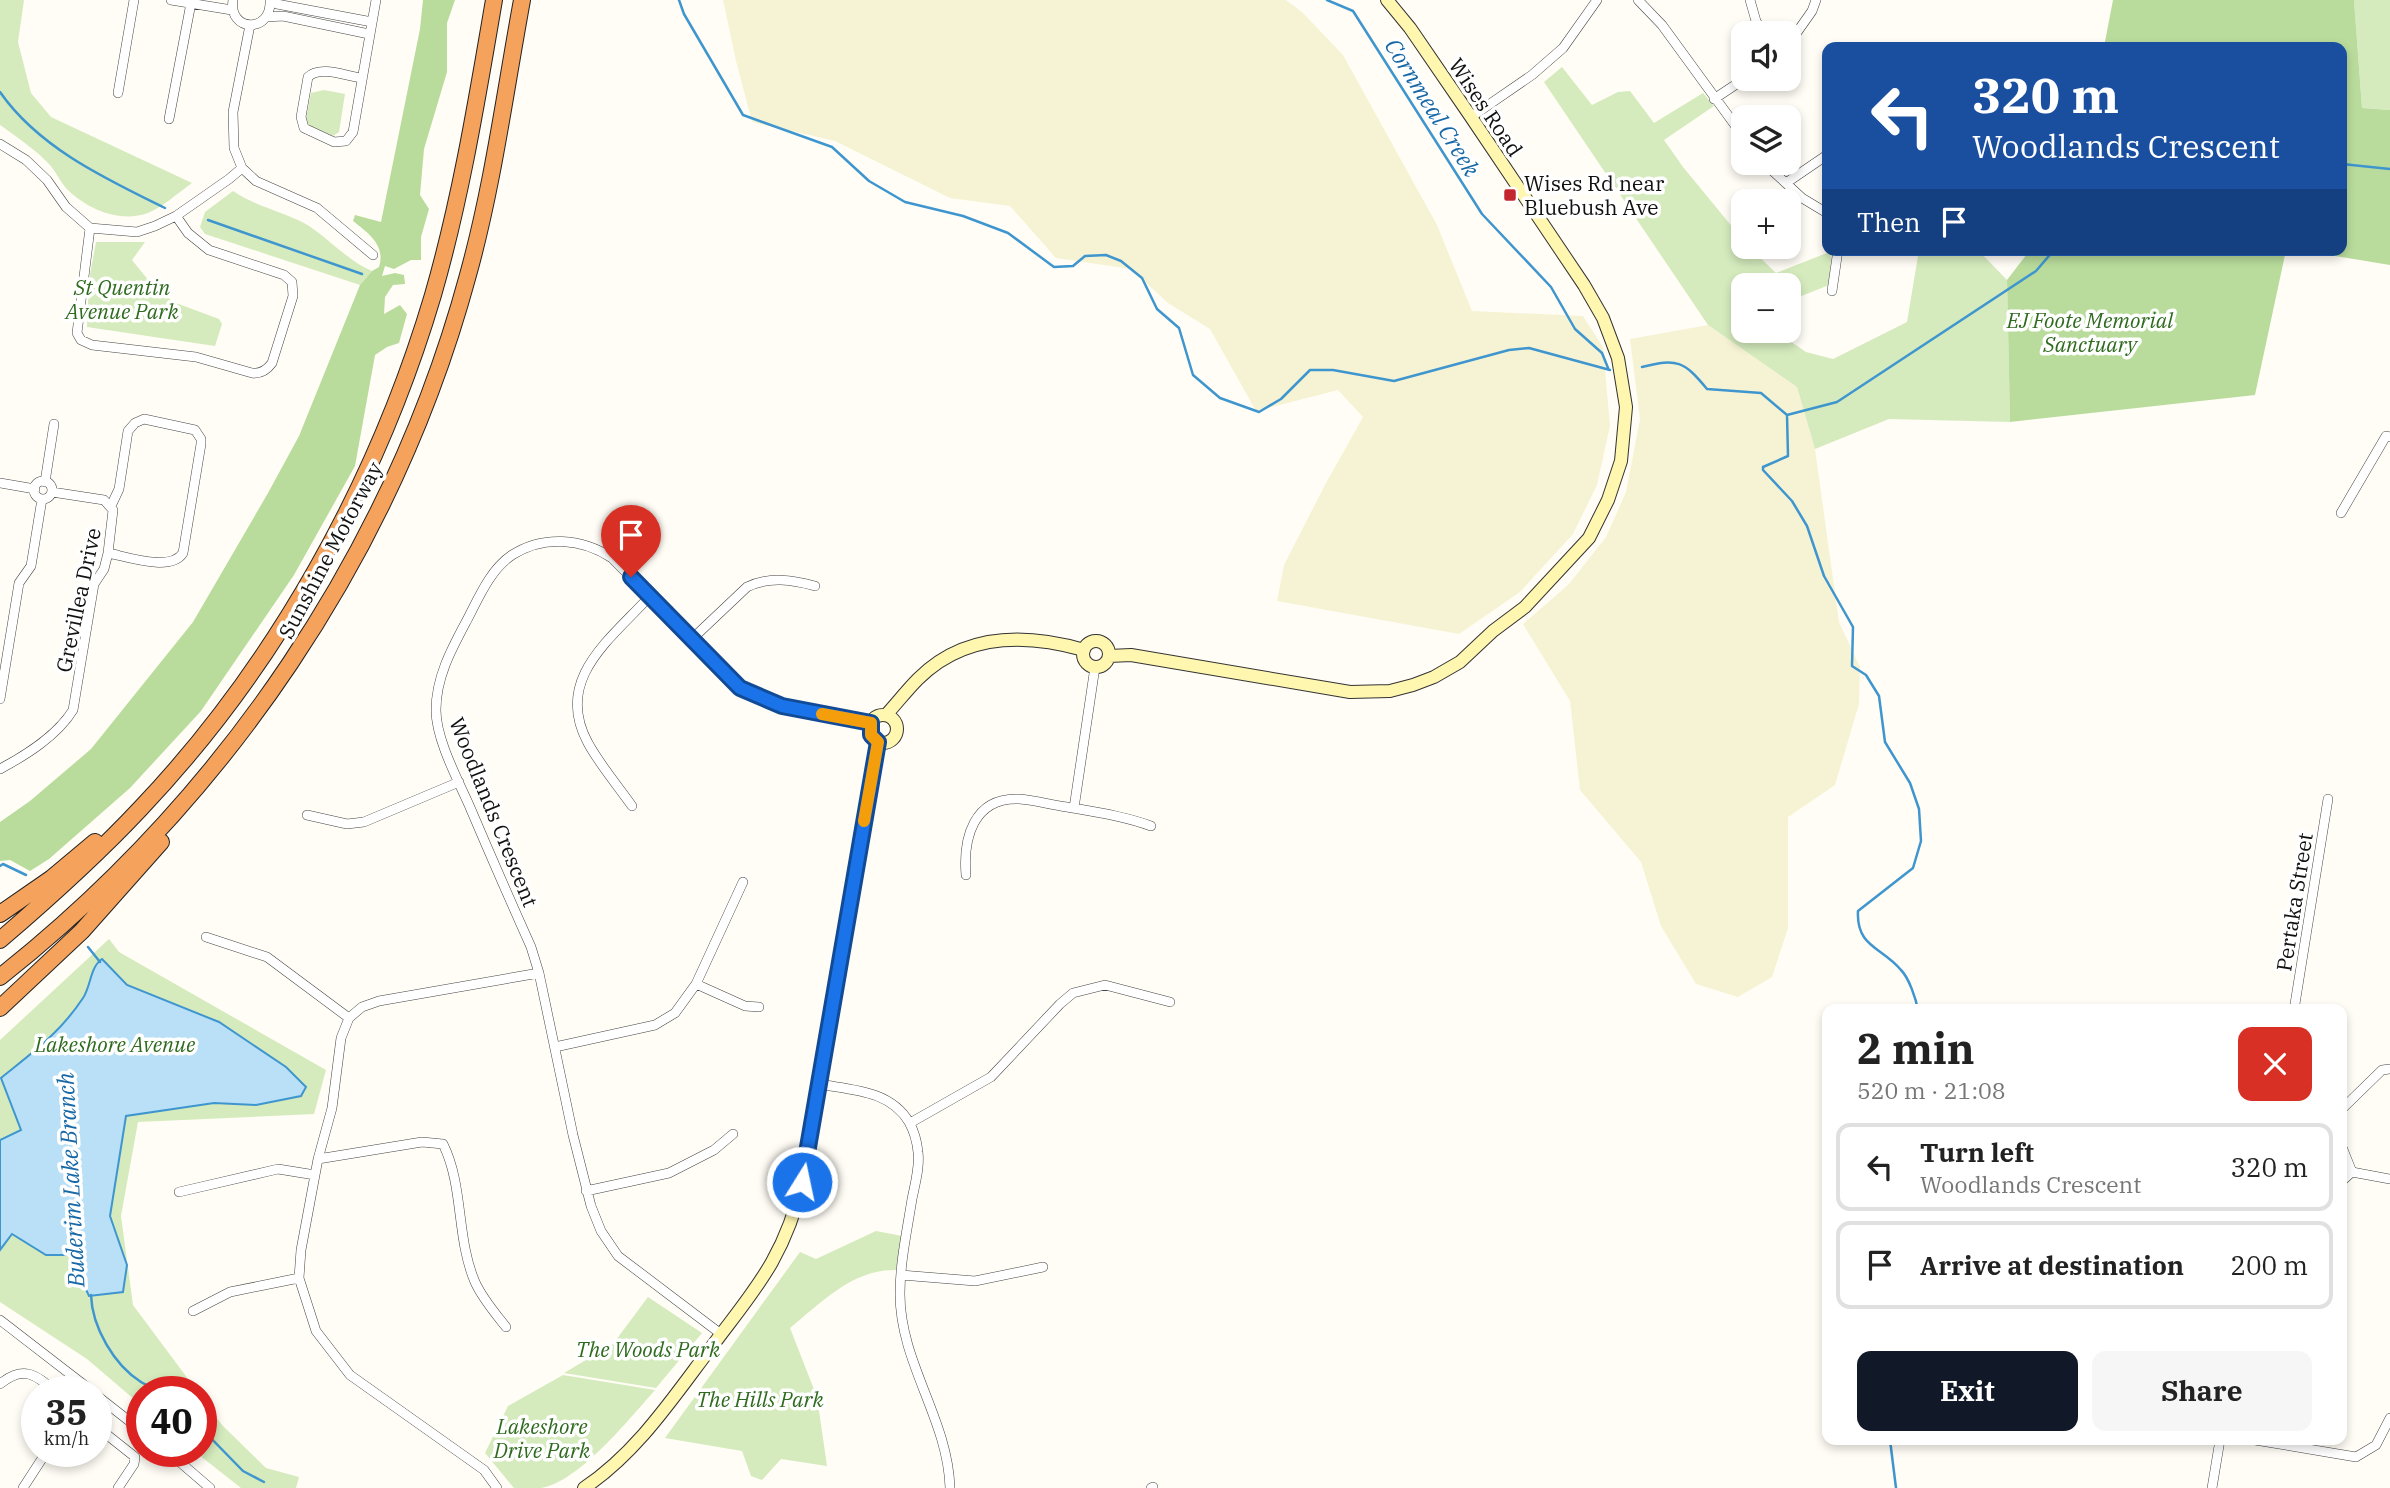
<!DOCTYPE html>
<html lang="en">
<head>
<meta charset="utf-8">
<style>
	body { margin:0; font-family:"IBM Plex Serif",serif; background:#f6f6f6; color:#222; height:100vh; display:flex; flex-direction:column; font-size:26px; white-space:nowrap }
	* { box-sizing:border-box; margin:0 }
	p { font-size:23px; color:#767676 }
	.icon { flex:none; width:38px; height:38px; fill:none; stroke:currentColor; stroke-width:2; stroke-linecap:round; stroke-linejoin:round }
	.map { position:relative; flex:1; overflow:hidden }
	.sheet { position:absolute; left:1822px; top:1004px; width:525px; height:441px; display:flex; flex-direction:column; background:#fff; border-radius:14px; box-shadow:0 4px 10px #0003 }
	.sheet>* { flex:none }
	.top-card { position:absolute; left:1822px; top:42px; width:525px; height:214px; border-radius:14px; box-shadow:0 4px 10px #0003; background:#1a4fa0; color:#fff; overflow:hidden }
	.tools { position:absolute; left:1731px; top:21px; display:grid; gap:14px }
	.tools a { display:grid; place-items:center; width:70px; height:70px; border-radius:14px; background:#fff; box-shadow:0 4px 10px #0003; font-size:35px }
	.speed { position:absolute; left:21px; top:1376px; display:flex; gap:14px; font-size:35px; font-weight:700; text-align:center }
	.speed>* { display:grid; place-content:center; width:91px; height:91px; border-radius:50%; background:#fff; box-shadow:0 4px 10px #0003; line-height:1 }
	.speed small { font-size:18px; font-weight:400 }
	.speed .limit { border:10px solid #d22; background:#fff; color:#111 }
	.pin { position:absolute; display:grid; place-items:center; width:60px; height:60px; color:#fff; margin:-72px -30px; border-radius:50% 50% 50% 0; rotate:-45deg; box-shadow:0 0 7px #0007 }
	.pin .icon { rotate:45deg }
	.me { position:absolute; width:77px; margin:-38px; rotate:10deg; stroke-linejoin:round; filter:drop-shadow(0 0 5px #0008) }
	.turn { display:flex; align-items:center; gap:24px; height:147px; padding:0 35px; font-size:32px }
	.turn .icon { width:91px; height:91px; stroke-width:2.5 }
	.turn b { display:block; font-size:49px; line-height:60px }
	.then { display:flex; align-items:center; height:66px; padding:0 35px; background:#0003; gap:14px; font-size:26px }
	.round { display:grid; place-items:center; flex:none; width:74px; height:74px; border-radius:14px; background:#f6f6f6 }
	.head { display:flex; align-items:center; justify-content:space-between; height:119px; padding:0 35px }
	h1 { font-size:42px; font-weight:700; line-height:52px }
	.primary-button { display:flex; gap:14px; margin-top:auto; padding:14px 35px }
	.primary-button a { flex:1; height:80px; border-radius:14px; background:#111827; color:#fff; font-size:28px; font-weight:700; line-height:80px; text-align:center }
	.primary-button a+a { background:#f6f6f6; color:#222 }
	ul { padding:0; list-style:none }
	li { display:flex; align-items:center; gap:21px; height:88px; margin:0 14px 10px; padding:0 21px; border:4px solid #e0e0e0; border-radius:14px }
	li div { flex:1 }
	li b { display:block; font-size:26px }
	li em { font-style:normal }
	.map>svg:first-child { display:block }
	.farmland { fill:#f6f3d4 }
	.green { fill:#d5ebbd }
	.forest { fill:#b9dc9c }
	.water { fill:#b9e0f7; stroke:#3f96cf; stroke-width:2 }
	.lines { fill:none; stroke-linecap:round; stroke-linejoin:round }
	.stream { stroke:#3f96cf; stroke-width:2.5 }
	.street-casing { stroke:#444; stroke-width:10 }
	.secondary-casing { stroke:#333; stroke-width:14 }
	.highway-casing { stroke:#222; stroke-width:18 }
	.street { stroke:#fff; stroke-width:9 }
	.secondary { stroke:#fff6b0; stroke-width:12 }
	.highway { stroke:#f5a25d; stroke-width:16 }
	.route-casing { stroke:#114b97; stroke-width:18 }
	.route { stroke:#1a73e8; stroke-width:12 }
	.slow { stroke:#f59e0b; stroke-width:12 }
	.poi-dot { fill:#c4262e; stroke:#fff; stroke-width:2.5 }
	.labels { text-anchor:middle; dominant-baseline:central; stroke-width:7; stroke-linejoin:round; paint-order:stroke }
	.street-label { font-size:21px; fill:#111; stroke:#fff }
	.poi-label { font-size:21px; fill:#111; stroke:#fff; text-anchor:start }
	.park-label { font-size:21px; font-style:italic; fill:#2f6b1f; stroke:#fff }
	.water-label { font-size:23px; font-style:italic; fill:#1768a6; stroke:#fff }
</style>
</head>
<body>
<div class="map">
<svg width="2390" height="1488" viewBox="0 0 2390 1488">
	<rect width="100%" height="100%" fill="#fffdf5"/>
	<path class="farmland" d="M723 0H1286L1302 12 1343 55 1437 225 1472 311 1583 316 1603 347 1610 426 1597 485 1573 534 1520 592 1459 634 1277 601 1284 565 1326 483 1363 417 1338 390 1256 411 1210 329 1168 303 1131 269 1056 258 1010 206 950 198 835 141 752 122 736 61Z
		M1708 325 1797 387 1815 449 1839 622 1860 667 1859 704 1835 785 1788 817V928L1772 977 1738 997 1696 984 1661 926 1641 862 1580 790 1570 701 1523 624 1569 584 1606 537 1626 492 1640 419 1630 339Z"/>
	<path class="green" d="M0 0H24L18 42 31 93 51 117 192 183C179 192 163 207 148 213 121 223 89 210 69 191 61 184 57 173 50 165 36 150 17 137 0 125Z
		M2354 0H2390V110L2362 108Z
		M1562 67 1592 105 1618 92 1630 91 1654 123 1703 93 1714 106 1664 140 1683 167 1743 240V247H1749L1776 273 1832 251 1829 285 1789 301 1788 285H1743V331H1775L1806 352 1833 359 1907 322 1919 250H1978L2007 280 2010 422 1889 419 1815 449 1797 387 1708 325 1544 82Z
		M324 90 345 94 339 132 333 136 308 125 306 118 311 93Z
		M233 191C255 206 281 211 304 223 328 237 346 260 372 271L360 285 205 234 200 227 205 212Z
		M96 242H145L132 260 158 292 176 303 219 319 222 324 215 346 87 327 89 280Z
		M109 939 119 952 326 1070 314 1114 138 1122 121 1216 133 1305 197 1391H142V1406L87 1359 0 1302V1040Z
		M876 1231 902 1236 896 1270C853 1269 822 1302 790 1328L817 1397 827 1466 781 1459 762 1480 751 1476 742 1451 665 1438 800 1252 816 1259Z
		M648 1297 702 1333 656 1388 564 1373 613 1344Z
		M563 1375 655 1390C630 1418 579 1482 541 1488 533 1488 523 1488 514 1488L485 1453 508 1406Z
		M201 1397 222 1425 266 1468 299 1477 296 1488H241L194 1451H201Z"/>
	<path class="forest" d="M423 0H455L447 23V72L424 149 420 195 429 209 421 237V260H411L394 269 385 266 382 276 395 273 404 275 405 284 393 285 385 297 384 314 400 305 407 314 399 343 387 347 375 355 355 466 294 575 201 711 130 788 49 859 30 871 10 860 0 861V822L30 801 91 749 193 622 268 493 299 436 360 285 372 271 379 267C386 245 368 233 353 221L355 215 381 222 420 29Z
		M2113 0H2354L2362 108 2390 110V265L2299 250H2342V47H2104Z
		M2030 250H2286L2255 395 2010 422 2007 280Z"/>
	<path class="water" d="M102 959 127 985 219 1022 286 1067 306 1087 301 1096 256 1105 214 1103 126 1116 110 1216 127 1265 123 1292 89 1296 70 1255H46L12 1234 0 1250V1140L21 1130 1 1078C33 1052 60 1033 83 998 91 986 90 967 102 959Z"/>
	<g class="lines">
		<path class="stream" d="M679 0 684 14 743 115 832 147 869 181 905 202 963 216 1008 233 1054 267 1073 266 1085 256 1106 255 1121 261 1142 278 1157 309 1179 328 1193 375 1220 398 1259 412 1281 399 1310 370H1333L1394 381 1509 350 1529 348 1610 370
			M1327 0 1353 11 1482 214 1551 287 1575 329 1602 353 1608 368
			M0 92C39 148 106 179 165 208
			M2342 164 2390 169
			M208 220 362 274
			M1642 367C1677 358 1684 361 1707 389L1761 393 1787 415 1788 456 1763 467V470L1792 501 1807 526 1824 576 1853 627 1852 666 1866 675 1879 696 1885 742 1910 783 1919 809 1921 841 1913 868 1858 911C1856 947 1882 947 1901 970 1909 978 1916 999 1918 1010
			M1787 415 1837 402 2036 271 2054 250
			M0 866 3 864 26 875
			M88 947 100 962
			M91 1295C92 1327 114 1365 141 1382 147 1386 155 1388 161 1391
			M201 1428 243 1471 264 1482
			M1890 1440 1896 1488"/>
		<g class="street-casing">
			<path id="street" d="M171 0 232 10
				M233 0C228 32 272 34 270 0
				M271 0 277 4 372 22
				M1638 0 1662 25 1743 136
				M1750 0 1756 21 1763 33
				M267 17 283 16 369 34
				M250 25 233 112 234 148 242 168 256 181 317 208 373 255
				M1788 45 1812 11 1816 0
				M362 78C346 76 320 65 308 77L301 117 304 128 334 142 346 141 353 132 376 0
				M118 93 134 0
				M1714 99 1744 79
				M1471 117 1532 75 1563 48 1597 0
				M169 119 191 3
				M0 144 26 160 47 180 66 207 90 228 137 232 155 226 176 216 229 179 242 168
				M1764 163 1802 198 1827 213
				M1786 183 1827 155
				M90 228 77 333 81 340 92 345 196 357 252 373C261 374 267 370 272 363L293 296 292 282 284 275 209 250 188 233 176 216
				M1832 291 1838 250
				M34 490a9 9 0 1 1 18 0a9 9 0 1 1-18 0Z
				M45 482 54 424
				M0 483 35 489
				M2341 513 2386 436 2390 437
				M108 553C128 557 171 572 183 553L201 444V439L195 430 144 419 135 423 128 431 119 489 111 506
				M692 639 747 587C769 576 793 580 815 586
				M0 699 19 583 31 566 42 499
				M0 769C26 755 57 736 73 710L94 584 104 569 108 553 113 510 104 500 52 492
				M632 806C618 786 600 765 588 743 553 679 611 639 650 596
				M1074 808 1095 667
				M307 815 347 824 364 822 459 782
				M966 875C963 839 973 797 1019 799 1035 800 1051 805 1067 807 1095 812 1124 816 1151 826
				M206 937 267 957 349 1018
				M696 984 745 1006 759 1007
				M2294 1010 2328 799
				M555 1047 655 1025 675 1013 696 984 743 882
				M819 1084C851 1090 890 1090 909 1122 914 1131 917 1142 918 1152 920 1167 915 1184 912 1199 907 1231 900 1262 900 1294 900 1363 948 1419 950 1488
				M2342 1109 2382 1070 2390 1069
				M910 1123 991 1077 1060 1004 1073 993 1105 985 1170 1002
				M2342 1147 2352 1172
				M318 1159 422 1142 443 1144C464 1186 456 1238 475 1282 482 1298 495 1313 506 1327
				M2352 1172 2390 1179
				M2342 1181 2352 1172
				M586 1191 669 1173 714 1150 733 1134
				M179 1192 278 1169 315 1175
				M901 1275 975 1281 1043 1267
				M193 1311 230 1292 299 1278
				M0 1320 92 1391
				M721 1334 618 1256 601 1231 591 1206 573 1135 539 973 531 947C510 900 489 852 469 805 457 778 436 739 436 710 436 677 452 648 467 620 479 597 490 570 512 555 543 535 582 538 612 558L740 688 782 706 871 723
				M0 1384C23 1365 35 1374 55 1391
				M96 1395 142 1431
				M96 1426 135 1457 134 1464 118 1488
				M2255 1440 2356 1457 2376 1445 2390 1418
				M167 1451 210 1488
				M23 1488 47 1451
				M497 1488 484 1470 350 1375 316 1331 299 1278 301 1250 318 1159 332 1108 341 1038 349 1018 362 1007 379 1001 539 973
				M1151 1488 1153 1487
				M2212 1488 2220 1440"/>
		</g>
		<g class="secondary-casing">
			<path id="secondary" d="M1083 654a13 13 0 1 1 26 0a13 13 0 1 1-26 0Z
				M1109 656 1131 655 1350 692 1390 691 1413 685 1434 677 1460 662 1493 631 1525 607 1589 538 1608 500 1621 461 1626 407 1618 358 1603 318 1584 285 1471 117 1410 28 1387 0
				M886 715C897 703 907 690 918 679 964 633 1025 633 1084 650
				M869 729a14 14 0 1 1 28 0a14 14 0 1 1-28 0Z
				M584 1488C638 1452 674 1396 713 1345 733 1318 755 1292 772 1262 786 1237 796 1210 802 1182L878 742"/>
		</g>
		<g class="highway-casing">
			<path id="highway" d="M0 914 52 878 95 842
				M0 940C49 898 96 856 140 809 276 666 377 484 433 295 461 198 477 99 494 0
				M0 977C225 799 393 552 468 275 493 185 505 92 522 0
				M0 1008 82 931 161 842"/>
		</g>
		<use href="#street" class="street"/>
		<use href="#secondary" class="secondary"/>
		<use href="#highway" class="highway"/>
	</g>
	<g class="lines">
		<g class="route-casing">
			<path id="route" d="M631 577 740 688 782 706 871 723V735L878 742 802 1182"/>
		</g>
		<use href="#route" class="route"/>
		<path class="slow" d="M822 714 871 723V735L878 742 864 821"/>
	</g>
	<rect class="poi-dot" x="1503" y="188" width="14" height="14" rx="3.5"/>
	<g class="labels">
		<g class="street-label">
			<text transform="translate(1486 107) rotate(56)">Wises Road</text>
			<text transform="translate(330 550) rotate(-62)">Sunshine Motorway</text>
			<text transform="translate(78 600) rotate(-78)">Grevillea Drive</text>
			<text transform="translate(494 812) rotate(68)">Woodlands Crescent</text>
			<text transform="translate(2294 902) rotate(-81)">Pertaka Street</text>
		</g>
		<g class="poi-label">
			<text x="1524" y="183">Wises Rd near<tspan x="1524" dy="24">Bluebush Ave</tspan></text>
		</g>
		<g class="park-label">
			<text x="122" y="287">St Quentin<tspan x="122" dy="24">Avenue Park</tspan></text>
			<text x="2090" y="320">EJ Foote Memorial<tspan x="2090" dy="24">Sanctuary</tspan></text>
			<text x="115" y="1044">Lakeshore Avenue</text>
			<text x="648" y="1349">The Woods Park</text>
			<text x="760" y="1399">The Hills Park</text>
			<text x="542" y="1426">Lakeshore<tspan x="542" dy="24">Drive Park</tspan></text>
		</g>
		<g class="water-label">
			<text transform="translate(1433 107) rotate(58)">Cornmeal Creek</text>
			<text transform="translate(70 1180) rotate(-93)">Buderim Lake Branch</text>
		</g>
	</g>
</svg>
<div class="tools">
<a><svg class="icon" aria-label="sound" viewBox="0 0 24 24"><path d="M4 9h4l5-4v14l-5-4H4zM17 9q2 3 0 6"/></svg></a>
<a><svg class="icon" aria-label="layers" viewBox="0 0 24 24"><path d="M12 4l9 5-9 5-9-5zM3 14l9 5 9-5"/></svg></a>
<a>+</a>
<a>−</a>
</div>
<div class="speed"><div>35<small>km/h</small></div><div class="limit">40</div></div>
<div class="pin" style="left:631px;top:577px;background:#d93025"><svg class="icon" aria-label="arrive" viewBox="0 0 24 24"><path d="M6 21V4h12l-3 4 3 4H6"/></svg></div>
<svg class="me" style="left:802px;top:1182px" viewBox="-20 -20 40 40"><circle r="17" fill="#1a73e8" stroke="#fff" stroke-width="3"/><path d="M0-11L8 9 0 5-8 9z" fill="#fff"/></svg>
<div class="top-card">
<div class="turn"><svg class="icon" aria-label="left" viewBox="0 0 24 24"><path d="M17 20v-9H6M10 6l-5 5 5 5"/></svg><div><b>320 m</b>Woodlands Crescent</div></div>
<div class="then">Then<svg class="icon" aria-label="arrive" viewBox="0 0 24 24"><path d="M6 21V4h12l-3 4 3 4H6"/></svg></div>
</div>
<section class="sheet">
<div class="head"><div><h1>2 min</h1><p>520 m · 21:08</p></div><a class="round" style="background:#d93025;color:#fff"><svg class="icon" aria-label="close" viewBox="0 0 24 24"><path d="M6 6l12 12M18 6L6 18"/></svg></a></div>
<ul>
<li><svg class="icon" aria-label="left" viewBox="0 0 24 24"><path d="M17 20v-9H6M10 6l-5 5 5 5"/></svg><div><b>Turn left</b><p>Woodlands Crescent</p></div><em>320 m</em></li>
<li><svg class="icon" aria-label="arrive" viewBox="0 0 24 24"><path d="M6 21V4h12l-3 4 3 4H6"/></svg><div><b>Arrive at destination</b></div><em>200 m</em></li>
</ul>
<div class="primary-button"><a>Exit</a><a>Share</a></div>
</section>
</div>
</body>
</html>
